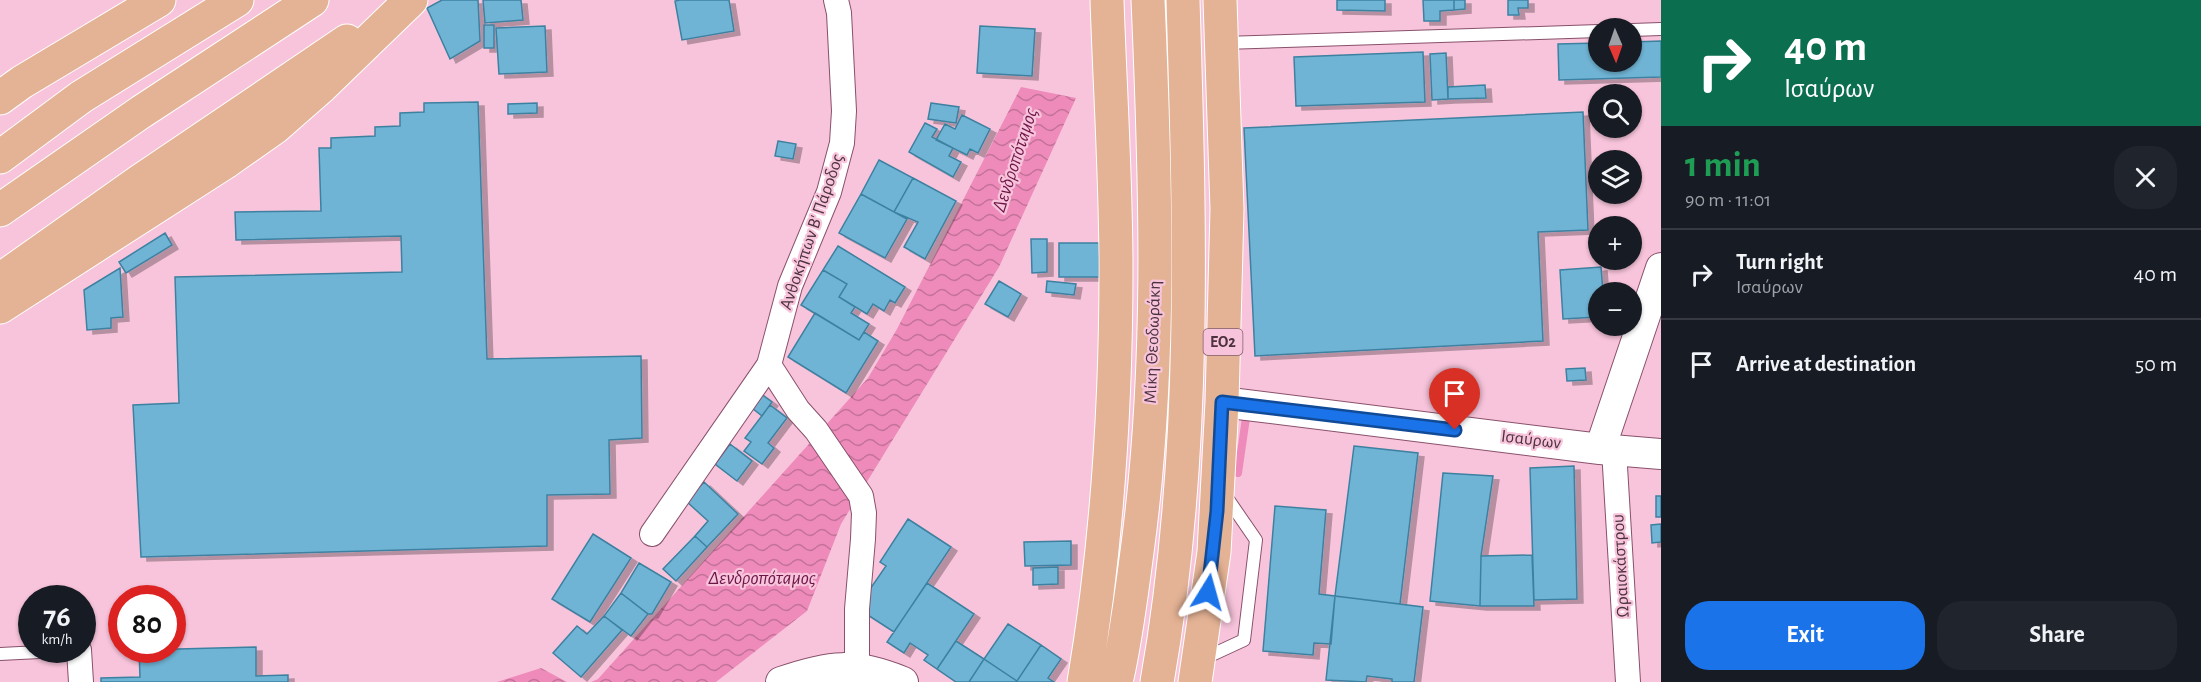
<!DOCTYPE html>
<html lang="en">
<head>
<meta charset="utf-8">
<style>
	body { margin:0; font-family:"Alegreya Sans",sans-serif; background:#20242c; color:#f1f3f6; height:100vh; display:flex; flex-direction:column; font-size:22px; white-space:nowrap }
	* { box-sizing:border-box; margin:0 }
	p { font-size:20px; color:#9ea1a6 }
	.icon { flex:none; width:33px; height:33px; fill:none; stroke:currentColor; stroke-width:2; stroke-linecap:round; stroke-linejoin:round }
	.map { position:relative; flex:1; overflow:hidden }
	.side { display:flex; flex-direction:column; background:#171b24; width:540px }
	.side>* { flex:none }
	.banner { background:#0b6e4f; color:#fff; overflow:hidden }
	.needle { width:39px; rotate:178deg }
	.fabs { position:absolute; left:1588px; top:18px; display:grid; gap:12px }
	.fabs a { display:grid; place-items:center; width:54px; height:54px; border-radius:50%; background:#171b24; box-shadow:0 2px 4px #0004; font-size:30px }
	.speed { position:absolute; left:18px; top:585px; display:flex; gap:12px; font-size:30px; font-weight:700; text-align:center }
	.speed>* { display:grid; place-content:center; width:78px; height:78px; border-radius:50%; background:#171b24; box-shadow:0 2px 4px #0004; line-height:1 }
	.speed small { font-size:15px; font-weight:400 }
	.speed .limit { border:9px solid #d22; background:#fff; color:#111 }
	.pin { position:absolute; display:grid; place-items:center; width:51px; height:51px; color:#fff; margin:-62px -26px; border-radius:50% 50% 50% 0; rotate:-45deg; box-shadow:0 0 6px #0007 }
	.pin .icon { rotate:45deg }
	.me { position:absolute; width:66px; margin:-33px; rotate:8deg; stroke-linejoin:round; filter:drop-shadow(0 0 4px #0008) }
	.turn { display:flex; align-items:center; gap:21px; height:126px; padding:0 24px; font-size:27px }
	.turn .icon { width:78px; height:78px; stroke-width:2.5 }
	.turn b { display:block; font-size:42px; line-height:51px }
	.round { display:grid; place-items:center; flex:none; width:63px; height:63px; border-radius:24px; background:#20242c }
	.head { display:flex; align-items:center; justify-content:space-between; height:102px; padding:0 24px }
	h1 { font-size:36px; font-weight:700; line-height:45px; color:#1e9e55 }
	.action { display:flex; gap:12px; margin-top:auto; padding:12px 24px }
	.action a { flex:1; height:69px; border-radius:24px; background:#1a73e8; color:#fff; font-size:24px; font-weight:700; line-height:69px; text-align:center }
	.action a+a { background:#20242c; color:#f1f3f6 }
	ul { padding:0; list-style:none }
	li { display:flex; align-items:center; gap:18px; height:90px; padding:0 24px; border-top:2px solid #363941 }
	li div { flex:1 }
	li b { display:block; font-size:22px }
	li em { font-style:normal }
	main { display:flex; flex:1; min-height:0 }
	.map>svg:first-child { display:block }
	.water { fill:url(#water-waves) }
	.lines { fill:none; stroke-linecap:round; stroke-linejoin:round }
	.stream { stroke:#ee8bba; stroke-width:8 }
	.building { fill:#70b4d5; stroke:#3e81a1; stroke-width:1.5; filter:url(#shadow) }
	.service-casing { stroke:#88506b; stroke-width:14 }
	.minor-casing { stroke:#88506b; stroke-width:26 }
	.tertiary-casing { stroke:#88506b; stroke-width:32 }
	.trunk-casing { stroke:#fff; stroke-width:35 }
	.service { stroke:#fff; stroke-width:12 }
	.minor { stroke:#fff; stroke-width:24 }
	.tertiary { stroke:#fff; stroke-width:30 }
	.trunk { stroke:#e4b294; stroke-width:33 }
	.route-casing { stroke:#114b97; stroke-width:15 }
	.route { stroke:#1a73e8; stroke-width:10 }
	.labels { text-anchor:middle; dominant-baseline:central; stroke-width:4.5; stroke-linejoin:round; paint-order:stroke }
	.shield { fill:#f8c4db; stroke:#805e6d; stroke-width:1.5 }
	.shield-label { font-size:16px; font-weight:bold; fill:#4c323e }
	.street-label { font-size:18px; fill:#4c323e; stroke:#f8c4db }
	.water-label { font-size:20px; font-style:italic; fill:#6c1547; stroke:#f8c4db }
</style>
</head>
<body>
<main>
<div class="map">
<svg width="1661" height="682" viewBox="0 0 1661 682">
	<defs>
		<pattern id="water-waves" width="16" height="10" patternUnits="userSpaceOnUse" patternTransform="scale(1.5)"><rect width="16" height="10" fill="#ee8bba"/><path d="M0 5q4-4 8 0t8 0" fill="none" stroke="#c37299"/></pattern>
		<filter id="shadow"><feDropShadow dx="6" dy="4" stdDeviation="0" flood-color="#0004"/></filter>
	</defs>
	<rect width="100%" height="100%" fill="#f8c4db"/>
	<path class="water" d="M1021 87 1076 98 999 267 841 524 807 611 716 682H591L598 679 868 378 897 329Z
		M541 668 567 682H497Z"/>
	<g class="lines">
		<path class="stream" d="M1238 473 1247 411"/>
	</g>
	<path class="building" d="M442 0H478L480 41 450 59 427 8Z
		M483 0H521L523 20 485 23Z
		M680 0H729L734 31 682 40 675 1Z
		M1337 0H1385V11L1337 10Z
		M1423 0H1454V10L1440 11V21H1424Z
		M1454 0H1465V9L1454 10Z
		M1508 0H1528V8H1518L1519 15H1508Z
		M484 25H494V48H484Z
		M545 26 547 72 499 74 496 28Z
		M980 26 1035 29 1032 76 977 73Z
		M1661 41V77L1559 80 1558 44 1599 43V62H1632V42Z
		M1423 52 1425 102 1296 106 1294 57Z
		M1446 53 1448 99 1432 100 1430 54Z
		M1485 85 1486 98 1448 99V87Z
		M478 102 487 359 641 356 642 438 609 440 610 494 547 495V546L141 557 133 405 179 403 175 277 402 272 401 236 236 240 235 212 321 211 319 148H331V138L375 136V127L400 126V113L424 112V103Z
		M537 103V113L508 114V104Z
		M931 103 959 107 956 123 928 119Z
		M1583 112 1588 230 1538 232 1543 341 1255 356 1244 128Z
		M962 115 990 129 978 153 970 149 967 155 936 140 945 124 955 129Z
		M925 123 937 129 932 137 953 148 949 156 961 162 953 177 909 152Z
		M778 141 796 144 793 159 775 156Z
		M879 160 913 178 894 212 861 194Z
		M913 178 956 201 925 259 904 247 918 222 894 212Z
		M861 194 907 219 885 258 839 233Z
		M165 233 172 245 126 273 119 262Z
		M1031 239H1047V272L1032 273Z
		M1059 243H1099V277H1059Z
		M838 246 905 287 895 303 890 300 884 311 873 304 867 314 839 297 847 284 823 270Z
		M1601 267 1603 292H1599V298H1596L1597 317 1563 319 1560 270Z
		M120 268 123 317 111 318V328L87 330 84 290Z
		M823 270 847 284 839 297 855 307 851 313 869 324 859 340 801 305Z
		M999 281 1021 294 1008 317 985 304Z
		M1047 281 1076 284 1074 295 1046 292Z
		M815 313 859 340 864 332 878 341 846 393 788 357Z
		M1585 368 1586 380 1567 381 1566 369Z
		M757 391 772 402 762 416 747 404Z
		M770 405 787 418 768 443 774 448 762 464 744 451 751 442 745 438Z
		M730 444 752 461 737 481 715 464Z
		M1354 446 1418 453 1400 604 1335 596Z
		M1574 466 1577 599 1534 600 1530 468Z
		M1443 473 1493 476 1481 556 1480 606 1430 601Z
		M704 482 738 514 707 547 695 536 708 521 686 501Z
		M1656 496H1661V517H1656Z
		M1275 506 1326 510 1319 594 1335 596 1331 644 1314 643 1313 655 1263 651Z
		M908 519 951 547 894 632 857 608 886 566 880 562Z
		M1661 524V542L1652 543 1651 525Z
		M593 534 631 558 590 622 552 599Z
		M695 536 707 547 676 581 663 569Z
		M1071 541V565L1025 566 1024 542Z
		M1532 555 1534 606H1480L1481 556Z
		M639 563 671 582 652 614H648L621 593Z
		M1058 567V584L1033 585V568Z
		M927 583 974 614 937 669 924 660 928 655 910 643 904 653 887 642Z
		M621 593 648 614 631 636 604 616Z
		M1335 596 1423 607 1414 682H1392V679L1367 676 1366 682 1326 680Z
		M604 616 622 630 581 677 553 653 577 626 587 634Z
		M1008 624 1041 645 1017 681 984 659Z
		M956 641 984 659 969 682H956L937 669Z
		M1041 645 1061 659 1048 678 1054 682H969L984 659 1017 681Z
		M256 647V676L288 675V682H101V678L140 677 139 650Z"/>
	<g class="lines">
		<g class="service-casing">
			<path id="service" d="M1632 30 1661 29
				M1223 43 1599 31
				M0 654 79 650
				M1203 659 1244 640 1256 540 1225 495"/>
		</g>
		<g class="minor-casing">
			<path id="minor" d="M769 365 798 410 816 430 861 496 864 513 863 539 857 609V668
				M1614 450 1628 682
				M652 534 769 365 790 286 829 192 842 143 844 111 839 13 836 0
				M79 650 81 682"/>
		</g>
		<g class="tertiary-casing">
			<path id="tertiary" d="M1222 402 1600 449 1661 454
				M1600 449 1661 268
				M781 682C830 665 854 662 903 682"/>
		</g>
		<g class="trunk-casing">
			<path id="trunk" d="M0 98 22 82 159 0
				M0 157 81 97 237 0
				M0 210 141 112 312 0
				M0 280 140 181 347 41
				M0 307 227 161 274 128 322 86 411 0
				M1084 682C1107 546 1116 407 1116 269 1116 179 1110 90 1107 0
				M1116 682C1126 640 1131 596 1137 552 1162 369 1156 184 1148 0
				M1157 682C1197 457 1190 227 1183 0
				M1195 682 1214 552 1222 402 1227 209 1220 0"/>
		</g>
		<use href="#service" class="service"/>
		<use href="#minor" class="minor"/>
		<use href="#tertiary" class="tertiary"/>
		<use href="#trunk" class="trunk"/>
	</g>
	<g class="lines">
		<g class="route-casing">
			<path id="route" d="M1208 592 1217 511 1222 402 1455 430"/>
		</g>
		<use href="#route" class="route"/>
	</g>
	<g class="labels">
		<rect class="shield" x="1203.5" y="329" width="39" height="26" rx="4.5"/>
		<g class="shield-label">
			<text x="1223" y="342">ΕΟ2</text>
		</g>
		<g class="street-label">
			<text transform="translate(812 232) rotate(-71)">Ανθοκήπων Β' Πάροδος</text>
			<text transform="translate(1153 342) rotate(-88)">Μίκη Θεοδωράκη</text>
			<text transform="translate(1531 440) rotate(7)">Ισαύρων</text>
			<text transform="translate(1621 566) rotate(-93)">Ωραιοκάστρου</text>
		</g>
		<g class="water-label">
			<text transform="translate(1015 160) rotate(-72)">Δενδροπόταμος</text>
			<text x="762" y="578">Δενδροπόταμος</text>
		</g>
	</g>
</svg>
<div class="fabs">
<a><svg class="needle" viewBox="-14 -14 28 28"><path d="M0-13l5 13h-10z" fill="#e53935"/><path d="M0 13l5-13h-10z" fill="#9ea1a6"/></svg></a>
<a><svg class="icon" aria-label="search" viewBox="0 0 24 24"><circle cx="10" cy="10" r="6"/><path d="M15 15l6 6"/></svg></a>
<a><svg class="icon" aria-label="layers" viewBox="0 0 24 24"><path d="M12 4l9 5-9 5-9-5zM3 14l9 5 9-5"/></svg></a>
<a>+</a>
<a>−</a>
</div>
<div class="speed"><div>76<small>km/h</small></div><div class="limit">80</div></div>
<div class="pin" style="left:1455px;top:430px;background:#d93025"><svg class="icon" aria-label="arrive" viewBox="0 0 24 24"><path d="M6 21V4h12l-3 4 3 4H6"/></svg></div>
<svg class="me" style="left:1208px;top:592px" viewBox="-20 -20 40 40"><path d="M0-17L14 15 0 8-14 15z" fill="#1a73e8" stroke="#fff" stroke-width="4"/></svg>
</div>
<section class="side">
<div class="banner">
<div class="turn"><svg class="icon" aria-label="right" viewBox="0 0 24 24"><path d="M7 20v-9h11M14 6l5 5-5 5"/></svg><div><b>40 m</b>Ισαύρων</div></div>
</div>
<div class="head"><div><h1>1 min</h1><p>90 m · 11:01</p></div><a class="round"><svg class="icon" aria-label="close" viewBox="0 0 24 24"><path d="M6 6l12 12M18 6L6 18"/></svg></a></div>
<ul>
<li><svg class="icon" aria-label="right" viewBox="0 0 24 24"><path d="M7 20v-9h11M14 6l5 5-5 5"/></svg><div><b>Turn right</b><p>Ισαύρων</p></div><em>40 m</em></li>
<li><svg class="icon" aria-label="arrive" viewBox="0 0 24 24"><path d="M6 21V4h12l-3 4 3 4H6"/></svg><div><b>Arrive at destination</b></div><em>50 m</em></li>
</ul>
<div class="action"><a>Exit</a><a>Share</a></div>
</section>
</main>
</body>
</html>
